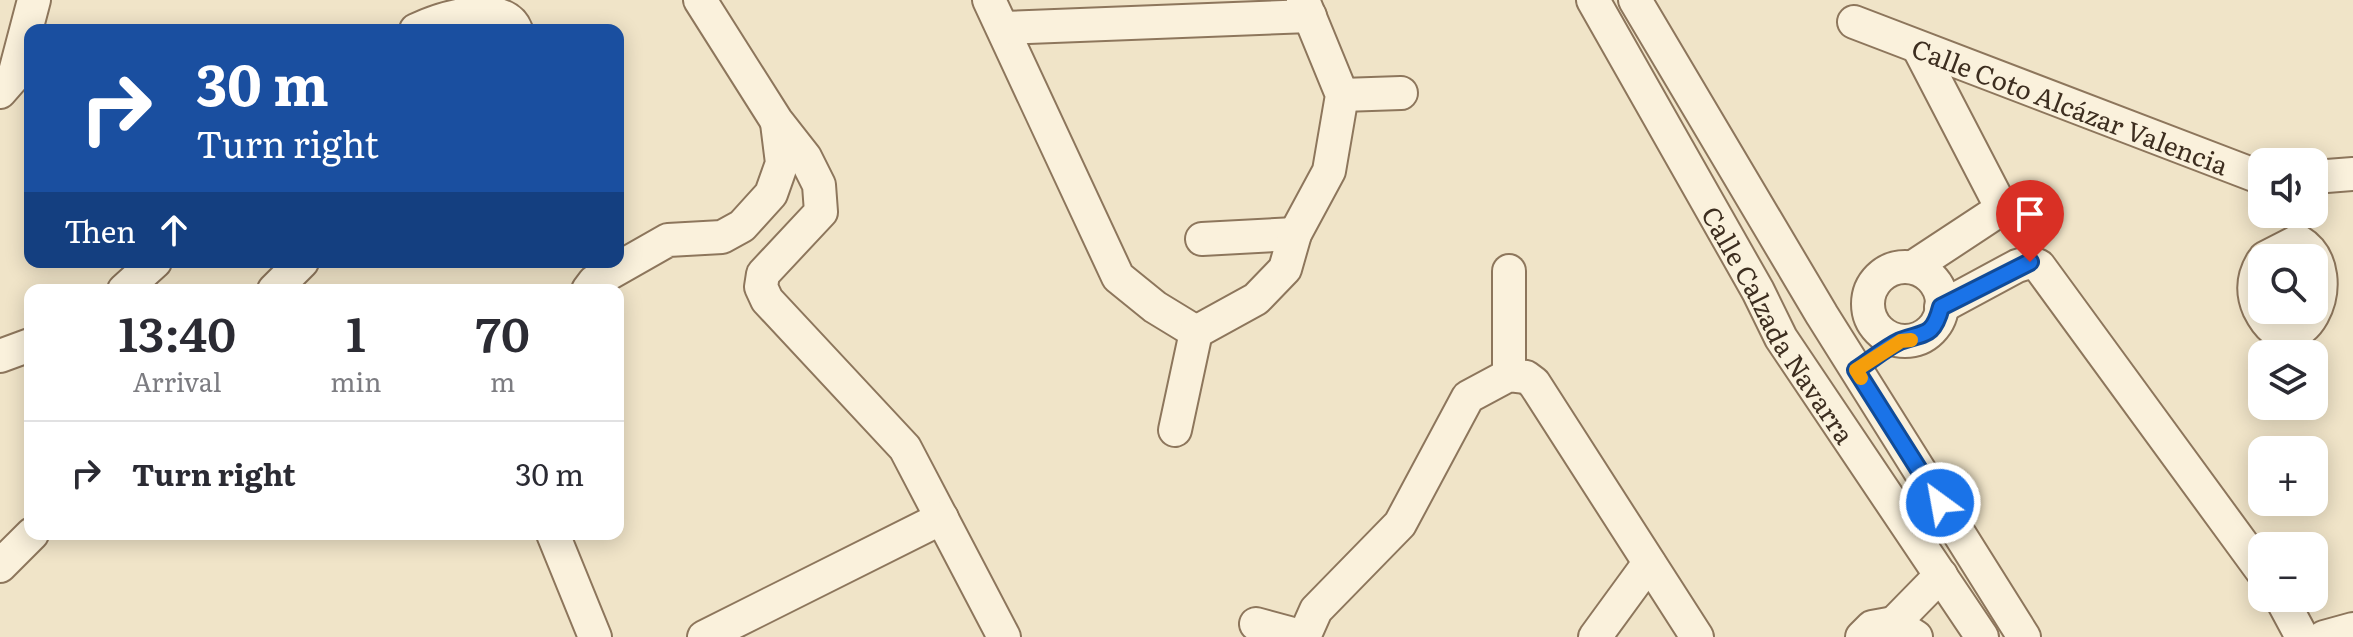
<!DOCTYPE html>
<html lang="en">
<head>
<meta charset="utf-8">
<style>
	body { margin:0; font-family:Literata,serif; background:#f7f7f7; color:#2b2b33; height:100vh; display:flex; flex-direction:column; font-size:30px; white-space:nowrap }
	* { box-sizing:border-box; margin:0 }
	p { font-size:26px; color:#7c7c81 }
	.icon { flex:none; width:44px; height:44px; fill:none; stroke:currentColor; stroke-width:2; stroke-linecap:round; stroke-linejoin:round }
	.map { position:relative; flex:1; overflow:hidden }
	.details { position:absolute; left:24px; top:284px; width:600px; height:256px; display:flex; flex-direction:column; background:#fff; border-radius:16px; box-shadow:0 4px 20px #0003 }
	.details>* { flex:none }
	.banner { position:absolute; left:24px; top:24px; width:600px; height:244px; border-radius:16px; box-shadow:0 4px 20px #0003; background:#1a4fa0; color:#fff; overflow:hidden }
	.buttons { position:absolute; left:2248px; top:148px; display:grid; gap:16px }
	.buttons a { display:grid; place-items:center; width:80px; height:80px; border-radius:16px; background:#fff; box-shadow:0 4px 20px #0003; font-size:40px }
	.pin { position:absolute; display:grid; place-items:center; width:68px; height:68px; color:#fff; margin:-82px -34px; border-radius:50% 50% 50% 0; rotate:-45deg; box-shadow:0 0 8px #0007 }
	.pin .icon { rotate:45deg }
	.me { position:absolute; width:88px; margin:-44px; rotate:328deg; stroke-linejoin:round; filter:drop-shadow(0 0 6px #0008) }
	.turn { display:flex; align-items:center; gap:28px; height:168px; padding:0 40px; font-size:36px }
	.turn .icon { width:104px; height:104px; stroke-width:2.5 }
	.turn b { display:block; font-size:56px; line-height:68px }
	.then { display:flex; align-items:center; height:76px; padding:0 40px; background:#0003; gap:16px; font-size:30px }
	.eta { display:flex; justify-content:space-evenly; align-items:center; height:136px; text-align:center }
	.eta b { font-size:48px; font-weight:600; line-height:56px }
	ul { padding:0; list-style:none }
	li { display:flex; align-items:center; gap:24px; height:104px; padding:0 40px; border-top:2px solid #e1e1e2 }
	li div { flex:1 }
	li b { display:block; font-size:30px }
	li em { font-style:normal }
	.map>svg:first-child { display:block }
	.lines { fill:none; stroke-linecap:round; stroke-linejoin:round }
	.minor-casing { stroke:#8d765c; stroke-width:36 }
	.minor { stroke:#faf1dc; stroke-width:32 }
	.route-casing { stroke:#114b97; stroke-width:20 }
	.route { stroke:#1a73e8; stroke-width:14 }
	.slow { stroke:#f59e0b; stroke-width:14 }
	.labels { text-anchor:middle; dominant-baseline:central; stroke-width:8; stroke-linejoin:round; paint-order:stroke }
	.street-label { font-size:26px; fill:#3d2e20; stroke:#f7eed8 }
</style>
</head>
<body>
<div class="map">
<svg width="2353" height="637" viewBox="0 0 2353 637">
	<rect width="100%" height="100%" fill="#f0e4c8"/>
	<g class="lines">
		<g class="minor-casing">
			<g id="minor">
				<path d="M700 0 776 120 805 157 819 185 821 212 763 274 761 287 767 300 905 448 1004 637"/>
				<path d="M989 0 1118 277 1155 307 1196 332"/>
				<path id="s1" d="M1593 0 1758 291 1781 338 1982 637"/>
				<path d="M1635 0 1822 315 2024 637"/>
				<path id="s2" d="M1854 22 2262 178"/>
				<path d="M1003 28 1310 16"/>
				<path d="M416 30C446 16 505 0 516 30"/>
				<path d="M0 92 14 76 34 0"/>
				<path d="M1342 95 1401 93"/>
				<path d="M2314 177 2353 174"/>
				<path d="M1202 239 1295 234"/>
				<path d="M2262 262C2253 277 2252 293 2259 309 2295 382 2353 274 2298 241L2265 258"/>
				<path d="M1913 267 1992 215 2000 205 1919 49"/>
				<circle cx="1905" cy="304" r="37"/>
				<path d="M1509 271V375"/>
				<path d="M124 290 155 262"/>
				<path d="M274 290 302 262"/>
				<path d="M588 290 594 282 668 240 722 237 742 226 771 194 782 163 777 123"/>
				<path d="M1941 307 2017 266 2030 262 2039 266 2262 571"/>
				<path d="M1196 332 1256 299 1285 269 1295 234 1329 171 1342 95 1303 0"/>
				<path d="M0 356 30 345"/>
				<path d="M1175 430 1196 332"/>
				<path d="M553 534 595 637"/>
				<path d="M0 566 32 534"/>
				<path d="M2281 598 2302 637"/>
				<path d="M1894 623 1941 575"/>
				<path d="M1256 624 1304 637"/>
				<path d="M704 637 942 518"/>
				<path d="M1304 637 1316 610 1400 524 1468 397 1509 375 1526 377 1534 383 1697 637"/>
				<path d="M1595 637 1649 563"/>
				<path d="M1862 637 1872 627 1894 623 1916 637"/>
				<path d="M2324 637 2353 629"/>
			</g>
		</g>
		<use href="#minor" class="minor"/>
	</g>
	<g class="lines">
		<g class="route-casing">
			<path id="route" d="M1940 503 1856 370C1870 361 1885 348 1900 341 1924 332 1933 338 1941 307L2030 262"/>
		</g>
		<use href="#route" class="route"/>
		<path class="slow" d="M1861 378 1856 370 1901 341 1911 340"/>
	</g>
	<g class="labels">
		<g class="street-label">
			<text stroke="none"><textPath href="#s2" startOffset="232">Calle Coto Alcázar Valencia</textPath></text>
			<text stroke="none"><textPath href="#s1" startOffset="374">Calle Calzada Navarra</textPath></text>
		</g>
	</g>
</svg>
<div class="buttons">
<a><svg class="icon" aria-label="sound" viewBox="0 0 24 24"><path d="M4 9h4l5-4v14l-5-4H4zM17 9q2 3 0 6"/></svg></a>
<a><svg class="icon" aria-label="search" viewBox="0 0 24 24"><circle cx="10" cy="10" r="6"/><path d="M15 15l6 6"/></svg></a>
<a><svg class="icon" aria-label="layers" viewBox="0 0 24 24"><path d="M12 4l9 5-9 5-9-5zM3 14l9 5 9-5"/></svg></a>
<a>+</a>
<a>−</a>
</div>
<div class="pin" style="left:2030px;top:262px;background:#d93025"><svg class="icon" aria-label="arrive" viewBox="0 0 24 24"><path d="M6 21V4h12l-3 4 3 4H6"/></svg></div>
<svg class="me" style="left:1940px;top:503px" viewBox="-20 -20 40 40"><circle r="17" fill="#1a73e8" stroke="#fff" stroke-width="3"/><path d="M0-11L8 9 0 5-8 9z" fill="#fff"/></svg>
<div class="banner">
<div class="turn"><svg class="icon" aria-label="right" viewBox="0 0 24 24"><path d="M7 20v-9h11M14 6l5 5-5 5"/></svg><div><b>30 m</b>Turn right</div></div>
<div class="then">Then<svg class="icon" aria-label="ahead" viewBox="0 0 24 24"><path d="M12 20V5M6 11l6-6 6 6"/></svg></div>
</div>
<section class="details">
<div class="eta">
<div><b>13:40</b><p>Arrival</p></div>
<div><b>1</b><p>min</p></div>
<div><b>70</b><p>m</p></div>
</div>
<ul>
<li><svg class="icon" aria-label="right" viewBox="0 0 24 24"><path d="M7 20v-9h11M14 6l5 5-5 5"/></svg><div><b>Turn right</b></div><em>30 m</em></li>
</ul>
</section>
</div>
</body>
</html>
